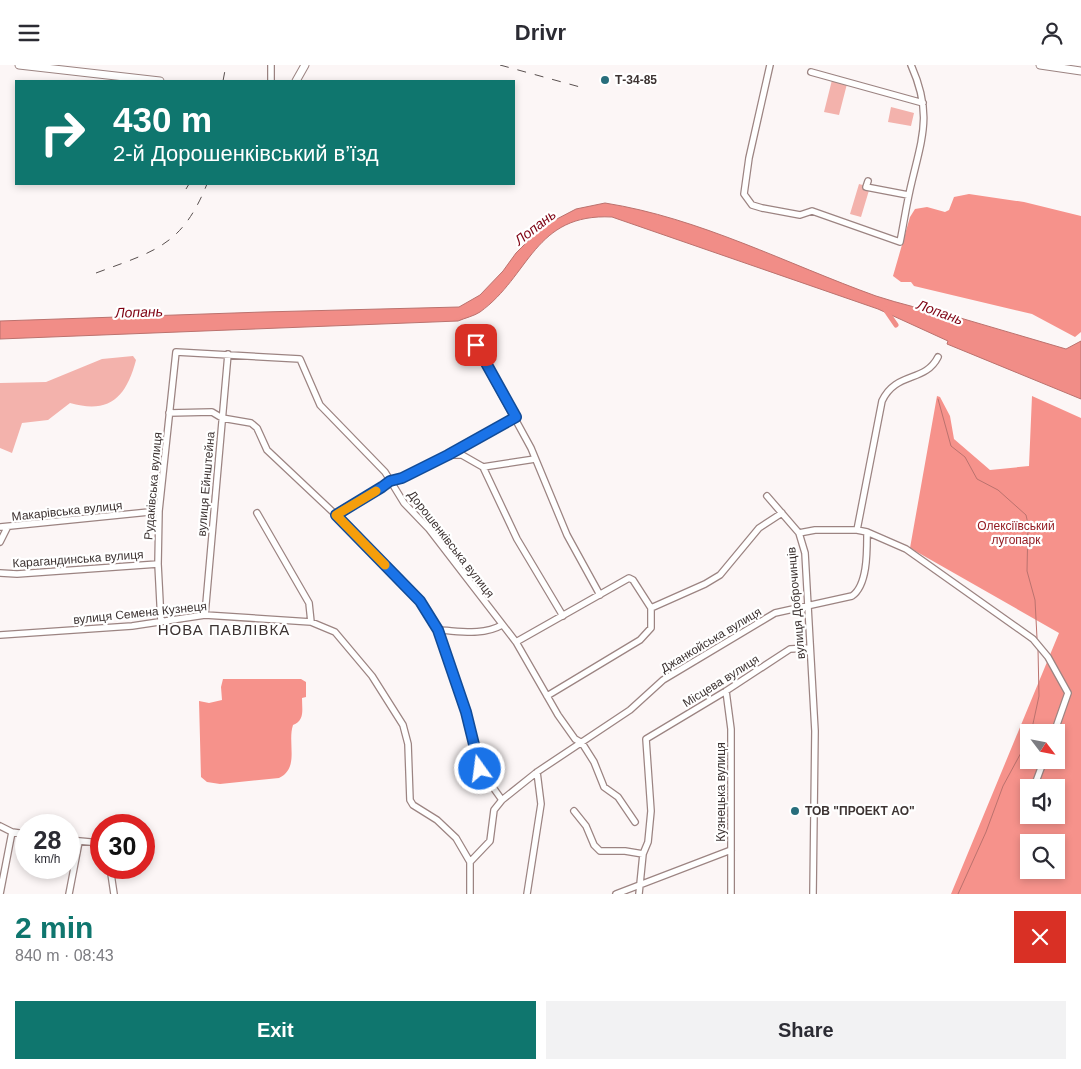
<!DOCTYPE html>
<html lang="en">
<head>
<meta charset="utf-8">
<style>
	body { margin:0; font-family:Helvetica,sans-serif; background:#f2f2f3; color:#2b2b33; height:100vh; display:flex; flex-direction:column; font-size:19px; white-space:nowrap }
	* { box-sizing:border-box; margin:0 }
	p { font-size:16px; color:#7c7c81 }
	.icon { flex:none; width:28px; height:28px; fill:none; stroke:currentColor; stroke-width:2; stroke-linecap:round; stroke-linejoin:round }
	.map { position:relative; height:829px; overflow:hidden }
	.sheet { display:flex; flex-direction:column; background:#fff; flex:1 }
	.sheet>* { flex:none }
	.hud { position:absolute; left:15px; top:15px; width:500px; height:105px; border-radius:0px; box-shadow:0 2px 8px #0003; background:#0f766e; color:#fff; overflow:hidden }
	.needle { width:32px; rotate:122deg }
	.fabs { position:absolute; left:1020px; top:659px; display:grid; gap:10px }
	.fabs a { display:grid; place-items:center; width:45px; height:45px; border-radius:0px; background:#fff; box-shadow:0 2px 8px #0003; font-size:25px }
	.speed { position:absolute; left:15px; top:749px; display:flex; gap:10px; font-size:25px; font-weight:700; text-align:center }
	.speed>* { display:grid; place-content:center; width:65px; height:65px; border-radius:50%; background:#fff; box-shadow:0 2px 8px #0003; line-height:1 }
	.speed small { font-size:12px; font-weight:400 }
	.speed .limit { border:8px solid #d22; background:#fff; color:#111 }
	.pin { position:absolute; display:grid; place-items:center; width:42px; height:42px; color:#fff; margin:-21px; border-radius:10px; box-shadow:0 2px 8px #0006 }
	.me { position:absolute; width:55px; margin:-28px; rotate:346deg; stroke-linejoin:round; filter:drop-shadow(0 0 4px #0008) }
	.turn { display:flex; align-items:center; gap:18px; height:105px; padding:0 15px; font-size:22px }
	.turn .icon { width:65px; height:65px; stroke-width:2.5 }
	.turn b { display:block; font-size:35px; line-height:42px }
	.round { display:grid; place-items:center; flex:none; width:52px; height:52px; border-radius:0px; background:#f2f2f3 }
	.summary { display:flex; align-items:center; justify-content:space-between; height:85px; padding:0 15px }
	h1 { font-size:30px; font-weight:700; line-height:38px; color:#0f766e }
	.button { display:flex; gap:10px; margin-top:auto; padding:10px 15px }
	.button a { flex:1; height:58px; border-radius:0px; background:#0f766e; color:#fff; font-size:20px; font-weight:700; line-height:58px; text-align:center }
	.button a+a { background:#f2f2f3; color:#2b2b33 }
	header { display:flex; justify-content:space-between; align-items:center; height:65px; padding:0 15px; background:#fff; font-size:22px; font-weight:700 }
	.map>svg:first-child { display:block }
	.green { fill:#f3b2ac }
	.forest { fill:#f6928b; fill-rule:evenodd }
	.water { fill:#f18d87; stroke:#bb726e }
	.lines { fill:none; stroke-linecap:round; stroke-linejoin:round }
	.stream { stroke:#bb726e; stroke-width:1 }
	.canal { stroke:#f18d87; stroke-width:5 }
	.minor-casing { stroke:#9c8482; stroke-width:8 }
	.tertiary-casing { stroke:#9c8482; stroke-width:9 }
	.minor { stroke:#fff; stroke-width:5.5 }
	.tertiary { stroke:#fff; stroke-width:7 }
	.rail { stroke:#59504f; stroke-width:1; stroke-dasharray:9 9; stroke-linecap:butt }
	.route-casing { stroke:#114b97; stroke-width:12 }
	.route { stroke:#1a73e8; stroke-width:9 }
	.slow { stroke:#f59e0b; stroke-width:9 }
	.poi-dot { fill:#286e7c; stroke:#fff; stroke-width:2 }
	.labels { text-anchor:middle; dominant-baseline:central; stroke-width:4.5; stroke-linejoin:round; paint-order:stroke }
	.poi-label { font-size:12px; font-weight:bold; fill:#3d3332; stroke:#fff; text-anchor:start }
	.street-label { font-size:12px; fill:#3d3332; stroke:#fff }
	.park-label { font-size:12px; fill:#941e24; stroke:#fff }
	.water-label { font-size:14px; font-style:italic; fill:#7e0011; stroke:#fff }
	.quarter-label { font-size:15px; letter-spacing:1px; fill:#3d3332; stroke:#fff }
</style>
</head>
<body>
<header><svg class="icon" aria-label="menu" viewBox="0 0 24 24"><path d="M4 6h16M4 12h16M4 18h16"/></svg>Drivr<svg class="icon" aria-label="person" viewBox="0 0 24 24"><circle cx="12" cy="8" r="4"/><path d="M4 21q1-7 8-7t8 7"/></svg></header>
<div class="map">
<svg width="1081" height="829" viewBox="0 0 1081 829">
	<rect width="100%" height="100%" fill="#fcf6f6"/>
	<path class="green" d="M832 15 847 19 839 50 824 47Z
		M891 42 914 48 911 61 888 57Z
		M859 119 870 122 861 152 850 149Z
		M133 291 136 295C126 333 109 349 70 338L48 355 22 358 12 388 0 383V318L46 317 102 294Z"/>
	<path class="forest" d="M969 129 1024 137 1081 151V267L1075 272 1032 249 914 221 911 217H901L893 211 910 152 915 144 927 142 945 147 949 145 954 132Z
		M937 331 940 332 950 351 954 374 990 405 1029 401 1032 331 1081 353V829H951L1059 568 910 483ZM1029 668H1056V695H1029ZM1029 722H1056V750H1029ZM1029 778H1056V805H1029Z
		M223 614H301L306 617V632L302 633C302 645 305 655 293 660 287 678 300 703 279 713L220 719 207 717 201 712 199 636 209 638 222 635 221 622Z"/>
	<path class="water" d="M605 138C700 153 787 199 876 231 900 239 925 244 949 252L948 255 955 257 957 252 1066 284 1081 276V334L947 279 948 276 878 244 612 152C534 148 530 211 480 247 474 251 465 253 458 256L0 274V256L263 247 459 242 480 230 503 206 516 188 533 171 553 156 576 144Z"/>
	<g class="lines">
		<path class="stream" d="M938 334 951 381 965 392 977 414 998 425 1026 450 1028 459 1027 506 1035 535 1037 573
			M1031 668 1039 631 1038 584
			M958 829 986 767 1003 721 1029 673"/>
		<path class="canal" d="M885 244 896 260"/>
		<g class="minor-casing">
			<path id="minor" d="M271 0V16
				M770 0 749 93 744 129 752 140 762 143 800 150 812 146 900 177C904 157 907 136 912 116 923 70 932 47 911 0
				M811 7 923 38
				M868 116 866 122 908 130
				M476 265V280L479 288 531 383 567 470 600 530
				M169 348 212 347 222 353 251 358 257 363 267 385 336 450 420 537 438 565 465 647 480 704 502 735
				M448 390H462L483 402 535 394
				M483 402 517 474 563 551
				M767 431 799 468 805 488 815 666 813 829
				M257 448 309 538 311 557
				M336 450 383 422 390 416 402 413 448 390 515 352
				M0 462 159 446
				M857 465 882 336C896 306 925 318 938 292
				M799 468 815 465H857L867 467 906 484 1033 574 1048 592 1068 628 1054 668
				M0 477 7 463
				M0 508 17 509 158 499
				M651 543 705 519 720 510 759 463 782 448
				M205 550 228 289
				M161 557 158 499 159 446 176 287 300 294 320 340 385 407 404 438 429 464 516 577 558 650 575 674 582 678 594 697 604 722 618 732 635 757
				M438 565C460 566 482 571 502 560
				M0 570 132 561 205 550 311 557 335 567 372 611 403 660 408 679 410 735 413 740 437 755 456 773 470 797V829
				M516 577 629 513 633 515 651 543
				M726 626 731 664V829
				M547 631 640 575 651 563V543
				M1034 722 1044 695
				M574 746 586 761 594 780 600 786H625L643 789
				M0 761 12 767 26 769
				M69 775 101 778
				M470 797 490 776 494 745 502 735 537 707 630 645 663 615 775 548 852 531C868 520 867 485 867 467
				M110 802 114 829
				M0 829 12 767
				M69 829 79 777
				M527 829 541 739 537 707
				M616 829 731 785
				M639 829 643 789 648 777 651 746 646 674 726 626 790 584 810 583"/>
		</g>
		<g class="tertiary-casing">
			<path id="tertiary" d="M19 0 160 16
				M1040 0 1081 6
				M296 16 305 0"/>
		</g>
		<use href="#minor" class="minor"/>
		<use href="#tertiary" class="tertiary"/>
		<path class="rail" d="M500 0 580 22
			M223 16 226 0
			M186 124 189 119
			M96 208C155 186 182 181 207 119"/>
	</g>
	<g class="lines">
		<g class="route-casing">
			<path id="route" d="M476 280 516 352 448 390 402 413 390 416 382 422 336 450 420 536 438 565 466 647 480 704"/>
		</g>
		<use href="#route" class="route"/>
		<path class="slow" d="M376 426 336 450 385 500"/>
	</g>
	<g class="poi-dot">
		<circle cx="605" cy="15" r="5"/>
		<circle cx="795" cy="746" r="5"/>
	</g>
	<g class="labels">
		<g class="poi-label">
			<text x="615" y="15">Т-34-85</text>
			<text x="805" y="746">ТОВ "ПРОЕКТ АО"</text>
		</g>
		<g class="street-label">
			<text transform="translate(206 419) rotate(-85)">вулиця Ейнштейна</text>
			<text transform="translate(153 421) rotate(-85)">Рудаківська вулиця</text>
			<text transform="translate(67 446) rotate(-6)">Макарівська вулиця</text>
			<text transform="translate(451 479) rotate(52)">Дорошенківська вулиця</text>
			<text transform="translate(78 494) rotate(-4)">Карагандинська вулиця</text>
			<text transform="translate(796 538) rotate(-95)">вулиця Доброчинців</text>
			<text transform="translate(140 548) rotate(-6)">вулиця Семена Кузнеця</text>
			<text transform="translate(711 575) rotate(-31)">Джанкойська вулиця</text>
			<text transform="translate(721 616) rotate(-32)">Місцева вулиця</text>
			<text transform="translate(721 727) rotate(-90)">Кузнецька вулиця</text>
		</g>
		<g class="park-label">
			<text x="1016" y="461">Олексіївський<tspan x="1016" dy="14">лугопарк</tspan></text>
		</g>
		<g class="water-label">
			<text transform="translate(535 162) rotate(-38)">Лопань</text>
			<text transform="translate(139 247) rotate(-2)">Лопань</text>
			<text transform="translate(940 247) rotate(20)">Лопань</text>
		</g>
		<g class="quarter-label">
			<text x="224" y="564">НОВА ПАВЛІВКА</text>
		</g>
	</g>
</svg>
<div class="fabs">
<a><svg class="needle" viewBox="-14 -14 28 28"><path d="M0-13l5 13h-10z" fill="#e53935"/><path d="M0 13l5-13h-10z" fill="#7c7c81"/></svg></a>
<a><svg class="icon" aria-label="sound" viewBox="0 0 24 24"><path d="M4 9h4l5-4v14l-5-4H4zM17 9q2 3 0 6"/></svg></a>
<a><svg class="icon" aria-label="search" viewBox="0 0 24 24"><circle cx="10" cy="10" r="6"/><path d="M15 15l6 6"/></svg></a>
</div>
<div class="speed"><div>28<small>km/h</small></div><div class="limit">30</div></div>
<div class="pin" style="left:476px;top:280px;background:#d93025"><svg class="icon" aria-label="arrive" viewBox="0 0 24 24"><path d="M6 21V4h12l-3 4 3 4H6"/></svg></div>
<svg class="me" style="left:480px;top:704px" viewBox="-20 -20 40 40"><circle r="17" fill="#1a73e8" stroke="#fff" stroke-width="3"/><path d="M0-11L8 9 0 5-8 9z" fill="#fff"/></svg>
<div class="hud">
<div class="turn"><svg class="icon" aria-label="right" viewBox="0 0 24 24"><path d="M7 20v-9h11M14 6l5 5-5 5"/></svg><div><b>430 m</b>2-й Дорошенківський в’їзд</div></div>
</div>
</div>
<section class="sheet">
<div class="summary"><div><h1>2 min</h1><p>840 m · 08:43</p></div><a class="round" style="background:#d93025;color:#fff"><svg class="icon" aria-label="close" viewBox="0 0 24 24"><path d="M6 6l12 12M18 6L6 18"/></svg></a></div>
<div class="button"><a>Exit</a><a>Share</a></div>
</section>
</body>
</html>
